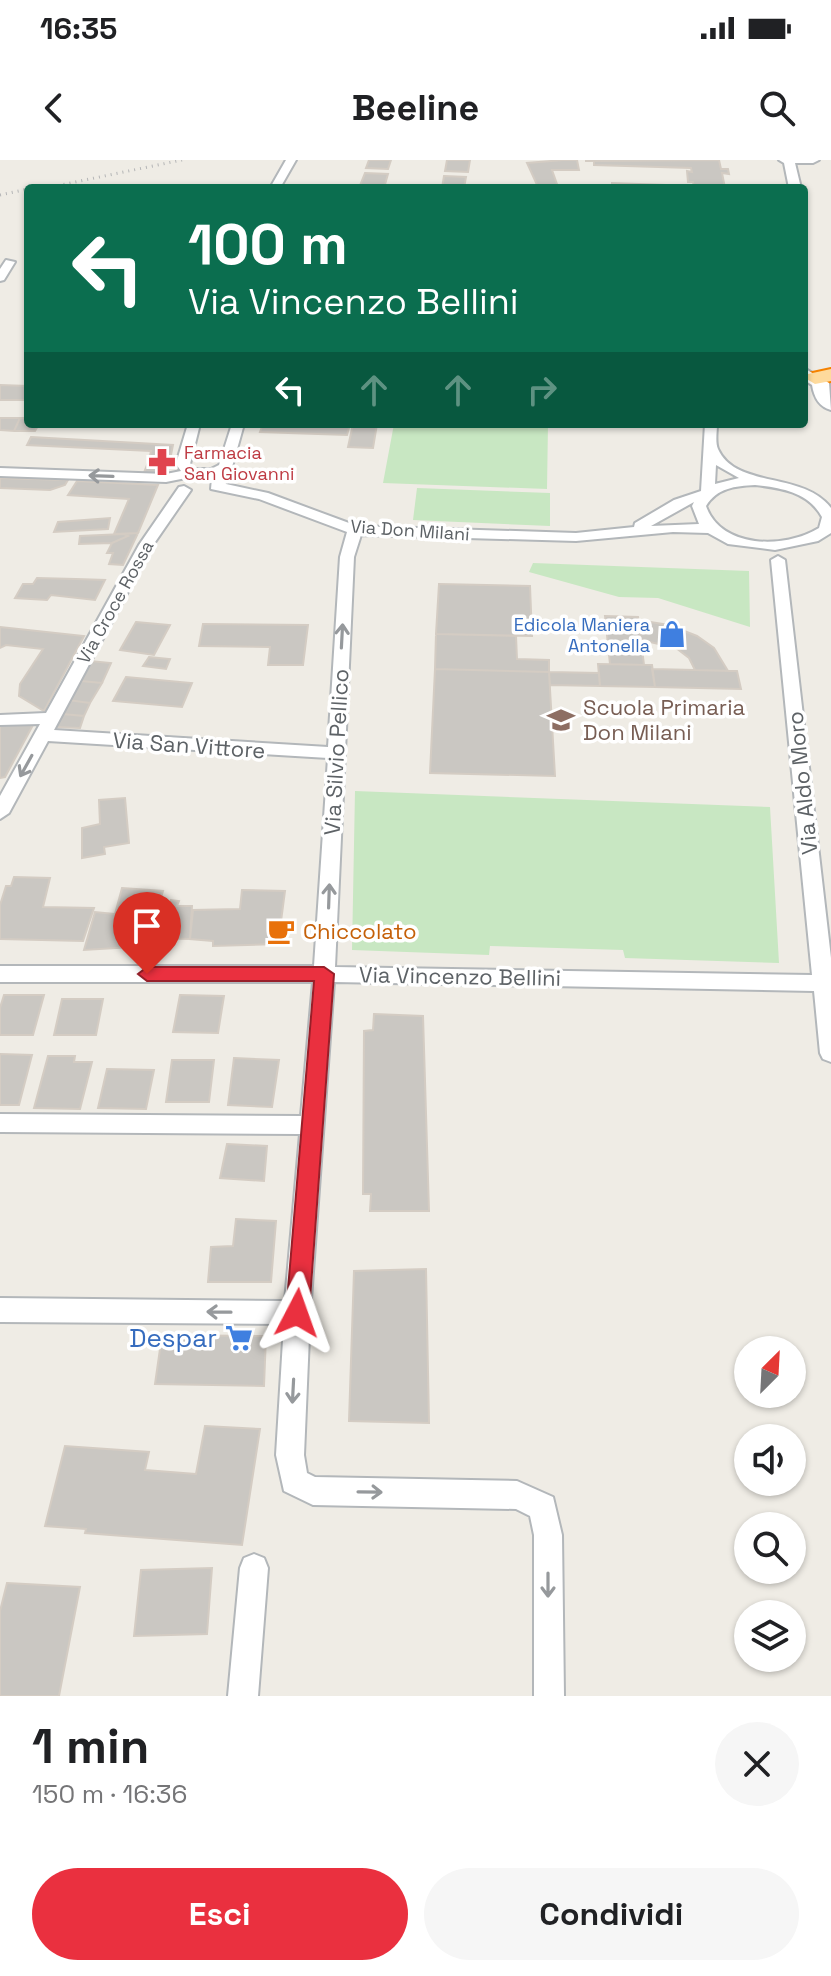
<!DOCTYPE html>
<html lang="it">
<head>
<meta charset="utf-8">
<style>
	body { margin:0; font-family:"Space Grotesk",sans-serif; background:#f6f6f6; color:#202124; height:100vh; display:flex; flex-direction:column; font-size:30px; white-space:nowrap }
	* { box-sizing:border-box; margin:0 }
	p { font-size:26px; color:#757577 }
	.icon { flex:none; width:44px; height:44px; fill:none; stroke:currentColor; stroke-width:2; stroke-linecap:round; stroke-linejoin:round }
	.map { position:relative; height:1536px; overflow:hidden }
	.panel { display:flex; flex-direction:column; background:#fff; flex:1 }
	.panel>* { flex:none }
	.guide { position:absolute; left:24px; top:24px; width:784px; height:244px; border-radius:8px; box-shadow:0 2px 6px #0004; background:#0b6e4f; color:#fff; overflow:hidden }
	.needle { width:52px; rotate:24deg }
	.tools { position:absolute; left:734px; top:1176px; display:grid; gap:16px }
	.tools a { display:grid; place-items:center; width:72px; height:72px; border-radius:50%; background:#fff; box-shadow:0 2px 6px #0004; font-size:40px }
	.pin { position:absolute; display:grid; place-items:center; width:68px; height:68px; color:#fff; margin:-82px -34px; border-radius:50% 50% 50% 0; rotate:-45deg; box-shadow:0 0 8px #0007 }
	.pin .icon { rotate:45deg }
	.me { position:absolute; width:88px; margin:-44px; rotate:4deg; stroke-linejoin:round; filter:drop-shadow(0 0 6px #0008) }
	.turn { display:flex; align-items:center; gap:28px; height:168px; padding:0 32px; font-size:36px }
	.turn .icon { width:104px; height:104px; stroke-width:2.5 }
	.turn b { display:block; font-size:56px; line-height:68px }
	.lanes { display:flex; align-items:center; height:76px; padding:0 32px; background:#0003; justify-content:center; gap:40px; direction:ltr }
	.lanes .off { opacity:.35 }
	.round { display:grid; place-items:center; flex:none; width:84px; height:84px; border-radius:42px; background:#f6f6f6 }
	.overview { display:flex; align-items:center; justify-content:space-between; height:136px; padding:0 32px }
	h1 { font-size:48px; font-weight:700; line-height:60px }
	.primary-button { display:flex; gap:16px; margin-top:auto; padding:16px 32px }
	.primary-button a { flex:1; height:92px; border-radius:48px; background:#ea303f; color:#fff; font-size:32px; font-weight:700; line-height:92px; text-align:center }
	.primary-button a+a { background:#f6f6f6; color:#202124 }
	.status { display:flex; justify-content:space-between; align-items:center; height:56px; padding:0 40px; background:#fff; direction:ltr }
	.status svg { height:22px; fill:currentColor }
	header { display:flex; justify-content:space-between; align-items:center; height:104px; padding:0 32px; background:#fff; font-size:36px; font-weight:700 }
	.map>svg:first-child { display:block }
	.green { fill:#c8e7c2 }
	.building { fill:#cac7c2; stroke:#d4ccc3; stroke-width:2 }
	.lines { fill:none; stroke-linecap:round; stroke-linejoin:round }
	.minor-casing { stroke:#b3b7ba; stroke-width:4 }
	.tertiary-casing { stroke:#b3b7ba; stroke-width:4 }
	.secondary-casing { stroke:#b2b6ba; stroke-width:4 }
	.trunk-casing { stroke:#f58200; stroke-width:4 }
	.minor { fill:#fff; fill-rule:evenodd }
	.tertiary { fill:#fff; fill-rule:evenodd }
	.secondary { fill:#fff; fill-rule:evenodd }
	.trunk { fill:#feda9c; fill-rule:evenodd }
	.rail { stroke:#b4b5b6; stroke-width:3; stroke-dasharray:1 5; stroke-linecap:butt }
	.oneway { stroke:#96999c }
	.route { fill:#ea303f; stroke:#981f29; stroke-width:2 }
	.labels { text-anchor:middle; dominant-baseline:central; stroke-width:7; stroke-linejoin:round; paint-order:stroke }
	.far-health-label { font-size:18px; fill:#be3a42; stroke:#fff; text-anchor:start }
	.far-street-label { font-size:18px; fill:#5d6266; stroke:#fff }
	.far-shop-label { font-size:18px; fill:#366cbe; stroke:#fff; text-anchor:end }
	.education-label { font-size:22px; fill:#785e54; stroke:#fff; text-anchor:start }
	.street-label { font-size:22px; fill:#5d6266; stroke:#fff }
	.food-label { font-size:22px; fill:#c56008; stroke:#fff; text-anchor:start }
	.near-shop-label { font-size:26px; fill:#366cbe; stroke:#fff; text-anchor:end }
</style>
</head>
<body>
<div class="status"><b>16:35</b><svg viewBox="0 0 49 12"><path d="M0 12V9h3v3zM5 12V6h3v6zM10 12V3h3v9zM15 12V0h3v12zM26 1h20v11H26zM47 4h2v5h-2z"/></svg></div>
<header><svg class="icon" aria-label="back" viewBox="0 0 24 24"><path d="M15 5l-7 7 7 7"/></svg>Beeline<svg class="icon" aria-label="search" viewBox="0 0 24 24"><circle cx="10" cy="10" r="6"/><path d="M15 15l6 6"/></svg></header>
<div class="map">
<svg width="831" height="1536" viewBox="0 0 831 1536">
	<rect width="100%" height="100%" fill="#efece5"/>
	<path class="green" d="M394 264H548L547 329 383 323Z
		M417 328 550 333V366L413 360Z
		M533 403 749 411 750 467 658 438 619 437 529 412Z
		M355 631 770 647 779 803 625 798 623 790 490 786 489 795 352 790Z"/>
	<path class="building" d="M369 0H391L388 9 366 8Z
		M447 0H470L468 12 445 11Z
		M563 0H577L579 10H552L558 27H538L527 3Z
		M719 0 721 9H728L729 14 722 13 725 28H612V23L694 26 693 22H688L687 11 692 12 691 8 594 5V1H585Z
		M365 13 388 14 384 28H359Z
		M444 16 466 17 464 28H442Z
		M0 225 28 226V240H0Z
		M0 258H20L14 271 0 270Z
		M20 258H28V264H39L35 271H14Z
		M263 264H350L347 275 260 272Z
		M353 264H377L373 288 348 287Z
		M31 277 173 285 170 300H149L151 291 27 285Z
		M149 300H170L161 316 143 315Z
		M0 318 68 320 65 325 50 330 0 328Z
		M77 321 158 325 138 373 114 374 129 339 68 335Z
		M110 358 108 369 54 372 58 362Z
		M138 373 123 405 109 404 113 393H107L112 383 128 376 124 374Z
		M124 374 128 376 112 383 79 384 80 376Z
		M37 418 76 419 105 420 95 440 51 435 47 440 15 438 23 424H33Z
		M439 424 530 426 532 476 436 474Z
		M605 456 638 457 644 505 610 504Z
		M638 460 669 465 697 476 714 488 728 511 695 510 689 498 676 488 641 480Z
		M136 462 170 465 154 495 120 490Z
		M203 464 308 465 303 505H268L270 487 199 486Z
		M0 467 84 476 44 551 19 536 20 524 43 489 6 485 0 488Z
		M436 474 516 476 517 499 549 500V512L435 509Z
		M149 497 170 499 166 509 143 506Z
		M90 501 111 503 102 523 81 521Z
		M598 504 652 505 655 527 600 526Z
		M435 509 549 512 555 616 430 613Z
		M652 509 737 511 741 529 655 527Z
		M549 512 599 513 600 526 550 525Z
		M126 517 192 523 182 547 113 541Z
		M81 521 102 523 90 543 68 540Z
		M68 540 90 543 84 556 62 554Z
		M62 554 84 556 80 568 54 567Z
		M33 565 5 617 0 618V566Z
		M125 638 129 683 104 687 105 694 82 698V668L100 664 99 640Z
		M14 717 50 718 43 747 94 748 83 781 0 779V745L6 726H11Z
		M122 728 163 731 158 748H169L171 740 179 741 177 746H192L190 779 149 778V786L84 790 95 752 115 754Z
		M242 730 285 731 278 784 213 786V781L190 779 193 750 240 749Z
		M4 835H44L33 875H0V848Z
		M180 835 224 836 218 873 173 872Z
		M62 839H103L96 875H54Z
		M374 854 423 856 429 1051H370L371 1034H363L364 871 373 870Z
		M0 894 32 895 19 945H0Z
		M48 896H75L74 902H92L80 949 34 948Z
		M234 898 279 900 272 947 228 945Z
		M172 900H214L209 942H166Z
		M107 909 154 910 146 949 98 948Z
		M227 984 267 986 264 1021 220 1018Z
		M236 1059 276 1061 271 1122H208L211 1087 233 1086Z
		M426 1109 429 1263 349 1261 354 1111Z
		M162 1175 266 1176 264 1226 155 1224Z
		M205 1266 260 1269 242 1385 85 1373 86 1369 45 1366 65 1286 149 1292 145 1310 196 1314Z
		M212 1408 207 1474 134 1476 141 1410Z
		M7 1423 80 1427 59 1536H0V1451Z"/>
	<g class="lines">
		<g class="minor-casing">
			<path id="minor" d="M286 0H296L280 28H270Z
				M6 100 15 102 4 120 0 121V109Z
				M188 264H200L190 304 193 309H211L219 305 232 264H244L232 307 223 314 226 324 268 333 357 366 576 373 634 367 635 363 674 340 701 331 705 264H717C717 272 715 282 718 289 736 329 803 311 831 348V373L818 381 775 390 728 384 708 373 673 372 576 381 361 375 354 397 335 807 812 815 771 400 778 396 785 400 831 798V902L823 899 820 893 814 831 334 822 310 1153 304 1295 307 1313 315 1317 517 1321 553 1337 562 1375 564 1536H534V1375L530 1356 516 1349 313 1345 284 1331 276 1295 284 1164 0 1162V1138L285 1141 300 974 0 972V954L301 956 313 822H0V806H314L328 598 48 581 9 653 0 659V636L40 564 0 565V555L46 553 139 385 179 327 184 326 191 330 153 385 54 570 328 587 340 397 347 372 259 339 211 329 212 318 201 315 166 322 0 316V308L166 314 181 311 176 304ZM716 305 739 318 715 324ZM755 325C781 328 808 332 822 357L819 368C785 389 721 389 706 346 717 328 735 326 755 325ZM694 342 692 346 699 364 651 366Z
				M254 1394 264 1398 268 1408 258 1536H228L240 1408 244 1398Z"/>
		</g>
		<g class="tertiary-casing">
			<path id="tertiary" d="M779 0H819L813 3H795L801 28H789L784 3Z"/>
		</g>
		<g class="secondary-casing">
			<path id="secondary" d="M804 208 829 223 831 250C819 247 814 237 812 225L804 220Z"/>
		</g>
		<g class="trunk-casing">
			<path id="trunk" d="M831 209V221L815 224 805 218 808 214Z"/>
		</g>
		<use href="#minor" class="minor"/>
		<use href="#tertiary" class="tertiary"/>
		<use href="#secondary" class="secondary"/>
		<use href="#trunk" class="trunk"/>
		<path class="rail" d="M46 28 182 0
			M0 35 28 29"/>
	</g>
	<defs><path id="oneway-shaft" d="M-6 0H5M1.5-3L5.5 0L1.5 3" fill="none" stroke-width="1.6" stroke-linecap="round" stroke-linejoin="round" transform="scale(2)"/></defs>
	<g class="oneway">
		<use href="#oneway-shaft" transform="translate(101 316) rotate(-178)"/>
		<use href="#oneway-shaft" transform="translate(342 476) rotate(-87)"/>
		<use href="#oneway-shaft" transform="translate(26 606) rotate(119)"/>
		<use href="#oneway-shaft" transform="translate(329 736) rotate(-88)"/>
		<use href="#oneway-shaft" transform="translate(219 1152) rotate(-179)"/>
		<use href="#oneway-shaft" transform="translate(293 1231) rotate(93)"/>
		<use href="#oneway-shaft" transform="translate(370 1332) rotate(1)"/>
		<use href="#oneway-shaft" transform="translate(548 1425) rotate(90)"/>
	</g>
	<path class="route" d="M147 807H324L334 814 309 1153 305 1160 297 1163 289 1160 286 1153 314 821H147L138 814Z"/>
	<defs>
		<g id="pharmacy-bare" transform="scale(2.16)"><path d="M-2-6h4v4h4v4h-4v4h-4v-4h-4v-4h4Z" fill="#e0444e" stroke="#fff" stroke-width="2.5" paint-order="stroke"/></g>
		<g id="shop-bare" transform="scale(2.16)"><path d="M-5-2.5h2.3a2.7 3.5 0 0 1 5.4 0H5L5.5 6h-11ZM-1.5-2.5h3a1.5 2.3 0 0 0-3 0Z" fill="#3f7fe0" stroke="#fff" stroke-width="2.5" paint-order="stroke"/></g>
		<g id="school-bare" transform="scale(2.16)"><path d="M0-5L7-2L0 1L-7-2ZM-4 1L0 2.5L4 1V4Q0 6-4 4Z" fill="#8d6e63" stroke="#fff" stroke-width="2.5" paint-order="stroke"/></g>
		<g id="cafe-bare" transform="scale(2.16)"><path d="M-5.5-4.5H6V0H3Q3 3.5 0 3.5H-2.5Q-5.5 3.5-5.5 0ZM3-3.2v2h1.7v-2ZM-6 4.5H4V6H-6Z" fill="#e8710a" stroke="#fff" stroke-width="2.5" paint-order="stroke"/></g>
		<g id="supermarket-bare" transform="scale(2.16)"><path d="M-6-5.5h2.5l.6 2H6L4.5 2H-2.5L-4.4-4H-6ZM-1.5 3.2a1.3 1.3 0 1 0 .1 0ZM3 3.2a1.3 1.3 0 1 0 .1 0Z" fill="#3f7fe0" stroke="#fff" stroke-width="2.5" paint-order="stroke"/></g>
	</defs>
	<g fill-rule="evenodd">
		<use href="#pharmacy-bare" x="162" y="302"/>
		<use href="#shop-bare" x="672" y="474"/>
		<use href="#school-bare" x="561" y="560"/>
		<use href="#cafe-bare" x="281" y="771"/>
		<use href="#supermarket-bare" x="239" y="1178"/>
	</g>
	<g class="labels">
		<g class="far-health-label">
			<text x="184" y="292">Farmacia<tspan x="184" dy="21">San Giovanni</tspan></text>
		</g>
		<g class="far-street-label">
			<text transform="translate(410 370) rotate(4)">Via Don Milani</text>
			<text transform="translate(115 442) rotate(-61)">Via Croce Rossa</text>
		</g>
		<g class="far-shop-label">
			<text x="650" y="464">Edicola Maniera<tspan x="650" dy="21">Antonella</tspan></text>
		</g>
		<g class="education-label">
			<text x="583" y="547">Scuola Primaria<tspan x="583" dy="25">Don Milani</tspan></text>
		</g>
		<g class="street-label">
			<text transform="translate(189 585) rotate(4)">Via San Vittore</text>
			<text transform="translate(336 592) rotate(-87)">Via Silvio Pellico</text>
			<text transform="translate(802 623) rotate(-96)">Via Aldo Moro</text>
			<text transform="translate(460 816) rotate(1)">Via Vincenzo Bellini</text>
		</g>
		<g class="food-label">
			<text x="303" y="771">Chiccolato</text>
		</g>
		<g class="near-shop-label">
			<text x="217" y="1178">Despar</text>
		</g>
	</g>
</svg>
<div class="tools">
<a><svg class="needle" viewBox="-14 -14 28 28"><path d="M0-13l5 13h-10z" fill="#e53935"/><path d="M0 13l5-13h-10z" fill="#757577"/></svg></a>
<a><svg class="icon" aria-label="sound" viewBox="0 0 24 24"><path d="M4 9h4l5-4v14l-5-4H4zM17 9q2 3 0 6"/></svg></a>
<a><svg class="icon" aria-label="search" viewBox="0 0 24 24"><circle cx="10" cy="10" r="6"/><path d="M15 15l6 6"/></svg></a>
<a><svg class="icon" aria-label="layers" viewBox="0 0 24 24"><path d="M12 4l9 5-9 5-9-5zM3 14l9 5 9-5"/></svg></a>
</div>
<div class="pin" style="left:147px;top:814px;background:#d93025"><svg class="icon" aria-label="arrive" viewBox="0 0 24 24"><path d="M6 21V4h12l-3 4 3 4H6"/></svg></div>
<svg class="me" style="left:297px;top:1153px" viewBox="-20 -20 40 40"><path d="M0-17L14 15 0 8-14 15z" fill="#ea303f" stroke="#fff" stroke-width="4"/></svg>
<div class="guide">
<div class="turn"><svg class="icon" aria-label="left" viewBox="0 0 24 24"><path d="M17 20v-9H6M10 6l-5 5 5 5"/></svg><div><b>100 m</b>Via Vincenzo Bellini</div></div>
<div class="lanes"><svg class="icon" aria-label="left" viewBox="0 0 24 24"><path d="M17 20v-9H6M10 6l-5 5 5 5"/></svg><svg class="icon off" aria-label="ahead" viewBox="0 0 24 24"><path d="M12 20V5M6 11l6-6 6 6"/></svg><svg class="icon off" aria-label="ahead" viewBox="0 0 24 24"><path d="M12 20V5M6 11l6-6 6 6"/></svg><svg class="icon off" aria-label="right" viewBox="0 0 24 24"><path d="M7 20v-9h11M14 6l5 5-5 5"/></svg></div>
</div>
</div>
<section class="panel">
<div class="overview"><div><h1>1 min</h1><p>150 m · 16:36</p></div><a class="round"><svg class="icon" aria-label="close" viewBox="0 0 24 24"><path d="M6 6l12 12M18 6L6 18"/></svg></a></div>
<div class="primary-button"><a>Esci</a><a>Condividi</a></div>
</section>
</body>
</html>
